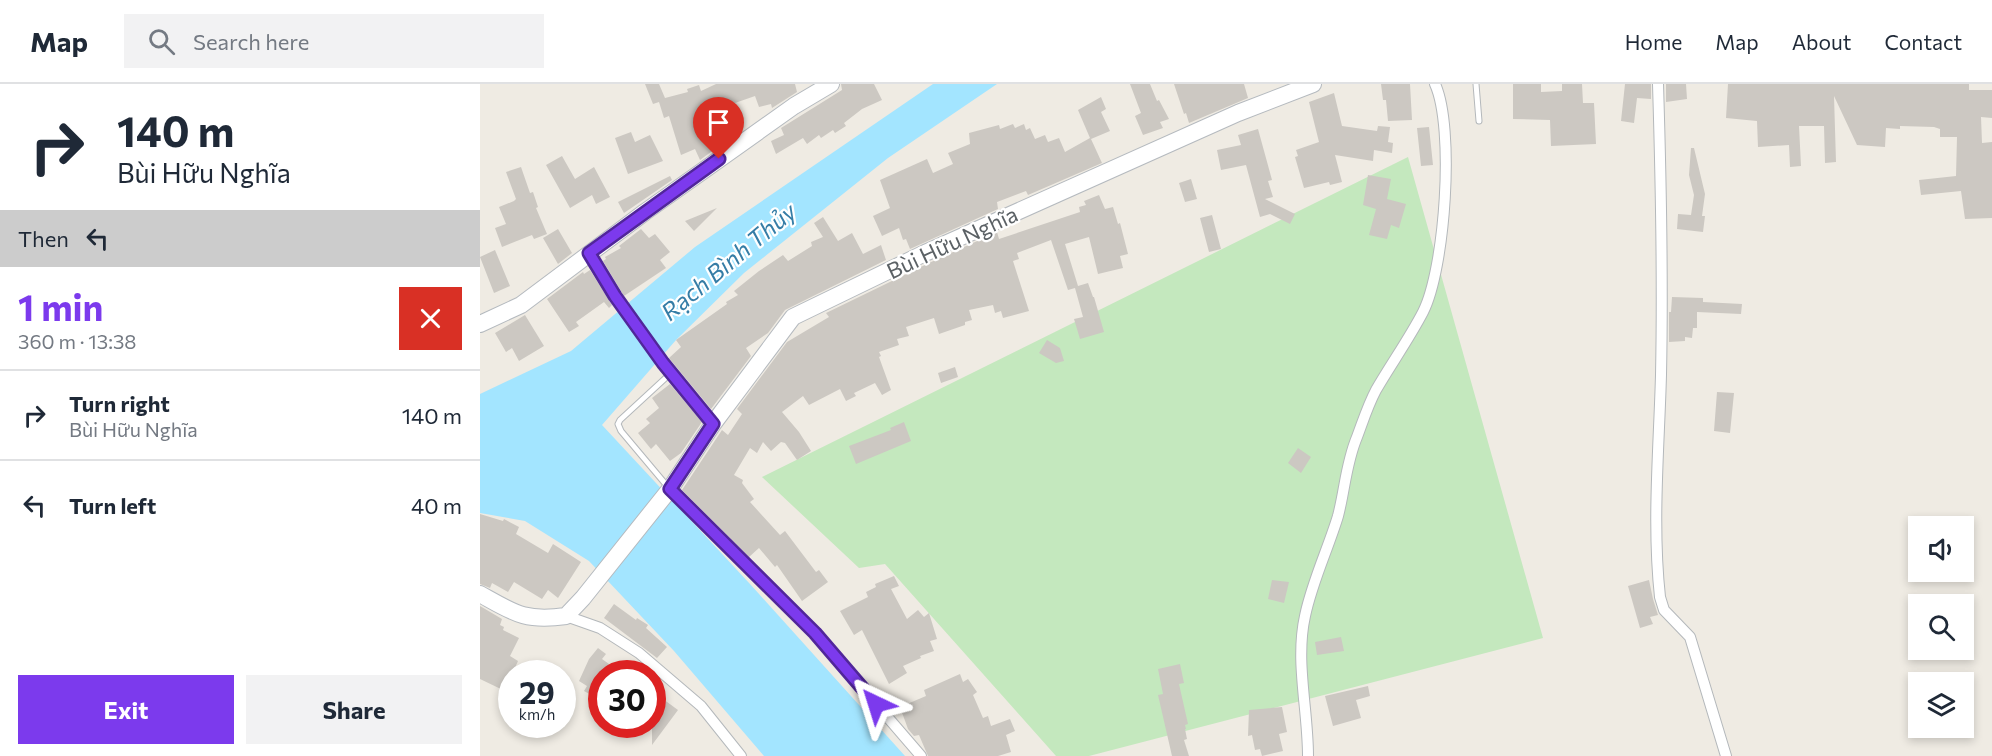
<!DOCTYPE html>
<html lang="en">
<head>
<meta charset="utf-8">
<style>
	body { margin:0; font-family:Commissioner,sans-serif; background:#f2f2f3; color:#1f2937; height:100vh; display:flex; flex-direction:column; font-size:22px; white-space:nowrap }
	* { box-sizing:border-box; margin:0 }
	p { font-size:20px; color:#747a83 }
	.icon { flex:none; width:33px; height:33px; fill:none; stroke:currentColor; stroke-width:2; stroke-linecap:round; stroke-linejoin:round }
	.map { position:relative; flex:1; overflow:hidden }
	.side { display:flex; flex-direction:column; background:#fff; width:480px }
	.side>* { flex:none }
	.guide { background:#fff; color:#1f2937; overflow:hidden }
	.controls { position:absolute; left:1428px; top:432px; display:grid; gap:12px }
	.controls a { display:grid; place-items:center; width:66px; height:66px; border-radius:0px; background:#fff; box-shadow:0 3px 9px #0003; font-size:30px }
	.speed { position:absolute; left:18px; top:576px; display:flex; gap:12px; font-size:30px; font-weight:700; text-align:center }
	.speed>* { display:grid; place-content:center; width:78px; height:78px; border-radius:50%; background:#fff; box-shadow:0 3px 9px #0003; line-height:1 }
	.speed small { font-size:15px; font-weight:400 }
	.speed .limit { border:9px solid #d22; background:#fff; color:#111 }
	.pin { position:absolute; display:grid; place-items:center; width:51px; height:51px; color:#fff; margin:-62px -26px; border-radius:50% 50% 50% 0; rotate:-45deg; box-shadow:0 0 6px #0007 }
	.pin .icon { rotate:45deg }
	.me { position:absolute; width:66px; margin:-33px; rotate:319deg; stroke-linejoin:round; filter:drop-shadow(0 0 4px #0008) }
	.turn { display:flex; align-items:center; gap:21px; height:126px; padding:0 18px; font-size:27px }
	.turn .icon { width:78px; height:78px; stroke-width:2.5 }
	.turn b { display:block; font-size:42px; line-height:51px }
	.then { display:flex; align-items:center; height:57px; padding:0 18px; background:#0003; gap:12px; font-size:22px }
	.round { display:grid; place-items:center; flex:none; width:63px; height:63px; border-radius:0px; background:#f2f2f3 }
	.summary { display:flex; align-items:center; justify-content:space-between; height:102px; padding:0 18px }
	h1 { font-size:36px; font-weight:700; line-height:45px; color:#7c3aed }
	.button { display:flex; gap:12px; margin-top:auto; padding:12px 18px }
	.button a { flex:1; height:69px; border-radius:0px; background:#7c3aed; color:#fff; font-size:24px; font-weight:700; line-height:69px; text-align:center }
	.button a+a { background:#f2f2f3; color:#1f2937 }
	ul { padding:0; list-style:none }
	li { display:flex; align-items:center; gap:18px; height:90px; padding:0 18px; border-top:2px solid #e0e1e3 }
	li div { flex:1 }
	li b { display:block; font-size:22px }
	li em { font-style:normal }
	header { display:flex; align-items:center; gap:36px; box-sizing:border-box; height:84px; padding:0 30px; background:#fff; border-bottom:2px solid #e0e1e3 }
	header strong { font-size:28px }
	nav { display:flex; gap:33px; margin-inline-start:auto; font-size:21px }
	.search { width:420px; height:54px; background:#f2f2f3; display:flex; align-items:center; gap:15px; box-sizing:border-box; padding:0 21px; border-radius:0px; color:#747a83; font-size:22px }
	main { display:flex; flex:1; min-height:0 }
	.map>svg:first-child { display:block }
	.green { fill:#c4e8be }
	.water { fill:#a3e5ff }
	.building { fill:#ccc8c2 }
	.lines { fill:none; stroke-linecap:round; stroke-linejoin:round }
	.lane-casing { stroke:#b4b8bb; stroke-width:7 }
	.street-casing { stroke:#b4b8bb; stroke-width:12 }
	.secondary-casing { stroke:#b5babf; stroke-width:18 }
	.lane { stroke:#fff; stroke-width:5 }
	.street { stroke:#fff; stroke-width:10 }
	.secondary { stroke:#fff; stroke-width:16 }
	.route-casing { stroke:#51269a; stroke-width:15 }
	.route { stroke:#7c3aed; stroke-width:10 }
	.labels { text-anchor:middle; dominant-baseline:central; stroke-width:4.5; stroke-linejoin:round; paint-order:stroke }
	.street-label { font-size:22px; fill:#5b6165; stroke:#fff }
	.water-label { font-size:24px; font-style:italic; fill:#357da6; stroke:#fff }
</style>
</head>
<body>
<header>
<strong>Map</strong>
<div class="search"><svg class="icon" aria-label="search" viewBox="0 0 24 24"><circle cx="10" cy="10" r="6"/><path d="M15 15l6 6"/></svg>Search here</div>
<nav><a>Home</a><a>Map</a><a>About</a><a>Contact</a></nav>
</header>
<main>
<section class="side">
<div class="guide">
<div class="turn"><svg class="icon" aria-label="right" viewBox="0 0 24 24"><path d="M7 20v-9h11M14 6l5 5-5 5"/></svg><div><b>140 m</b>Bùi Hữu Nghĩa</div></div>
<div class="then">Then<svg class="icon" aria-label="left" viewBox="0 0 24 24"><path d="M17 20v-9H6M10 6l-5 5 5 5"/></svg></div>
</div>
<div class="summary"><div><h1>1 min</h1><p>360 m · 13:38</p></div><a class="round" style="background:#d93025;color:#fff"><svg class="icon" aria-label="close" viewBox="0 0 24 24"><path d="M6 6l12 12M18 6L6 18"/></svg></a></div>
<ul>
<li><svg class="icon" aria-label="right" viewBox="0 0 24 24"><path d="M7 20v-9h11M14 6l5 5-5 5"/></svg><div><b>Turn right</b><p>Bùi Hữu Nghĩa</p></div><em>140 m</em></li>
<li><svg class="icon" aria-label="left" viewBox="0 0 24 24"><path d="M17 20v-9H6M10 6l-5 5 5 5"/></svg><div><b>Turn left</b></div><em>40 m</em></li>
</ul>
<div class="button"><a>Exit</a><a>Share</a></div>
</section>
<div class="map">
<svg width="1512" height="672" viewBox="0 0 1512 672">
	<rect width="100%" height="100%" fill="#efebe3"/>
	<path class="green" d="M928 73 1063 554 609 672H576L405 480 379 484 282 393Z"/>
	<path class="water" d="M453 0H517L408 74 264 189 196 256 122 341 270 500 425 672H284L194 567 109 477 45 437 0 429V310L91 267 215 163Z"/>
	<path class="building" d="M165 0H179L185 14 208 8 207 5 219 1 221 7 236 0H315L317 8 292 24 291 20 279 23 275 12 255 19 256 22 228 31 233 47 229 48 235 65 220 76 215 65 201 71 189 32 184 34 179 18 173 20Z
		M361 0H394L402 16 382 25 364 39 366 42 355 49 353 46 341 54 339 51 327 60 323 54 296 70 291 57 304 51 301 44 362 6Z
		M650 0H670L677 17 679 16 689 35 680 38 683 44 663 51 655 32 661 29Z
		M694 0H764L768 14 709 39 706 29 704 30Z
		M901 0H930L932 36 908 37 906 16H903Z
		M1033 0H1061V8L1082 7V0H1102L1103 19H1114L1116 60 1071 62 1070 36 1033 35Z
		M1145 0H1171V15L1157 14 1154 39 1141 37Z
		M1186 0H1206L1207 15 1186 18Z
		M1248 0H1489V6H1512V34L1501 33 1502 59 1512 58V134L1485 135 1481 107 1441 111 1439 96 1476 92 1477 53H1460V45L1454 43 1420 42V45L1406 44 1405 63 1377 61 1354 12 1356 78 1345 79 1344 42H1319L1321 82 1310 83 1309 61 1278 63 1277 37 1246 34Z
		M854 9 862 42 897 47 898 42 910 43 908 58 913 59 912 69 894 66 893 77 855 71 862 98 850 101 849 98 824 104 815 73 818 72 816 66 839 58 829 18Z
		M621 13 626 25 621 28 630 47 611 55 622 79 548 111 546 107 517 118 518 125 430 165 426 155 423 156 419 144 402 152 393 132 410 124 400 96 447 75 453 89 473 80 468 69 490 60 489 49 519 41 520 45 533 40 535 44 544 40 546 46 550 44 555 55 565 51 568 58 579 54 585 68 610 54 598 26Z
		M949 43 953 81 941 82 937 44Z
		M778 45 792 96 788 97 793 113 785 115 815 130 810 140 790 130 780 133 766 81 741 86 737 66 761 61 758 51Z
		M151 48 155 58 170 51 183 77 148 90 135 54Z
		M1211 64H1214L1225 110 1222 132H1225L1223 148 1197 145 1198 130 1211 131 1214 111 1209 91Z
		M82 72 95 95 114 83 130 113 116 120 112 111 90 124 66 81Z
		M41 83 50 109 53 108 58 123 56 124 67 150 54 155 52 151 22 163 15 144 26 140 19 123 34 117 36 115 26 88Z
		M888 91 911 95 907 115 926 120 919 144 911 141 907 155 889 151 896 125 883 121Z
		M190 92 192 96 144 129 138 118Z
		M711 95 717 115 705 118 699 99Z
		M619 111 625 125 633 123 638 140 640 139 648 170 640 172 643 184 618 190 609 153 585 160 598 202 608 199 613 213H614L624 248 600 255 594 235 603 233 595 204 588 206 571 156 537 169 539 175 533 177 549 227 523 234 521 227 515 229 513 221 489 226 492 236 485 238V241L459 250 454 234 426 243 429 252 417 255 419 261 399 268 401 272 399 273 411 306 402 311 395 299 374 309 376 312 366 317 360 305 329 321 323 312 302 328 319 348 331 367 317 376 305 359 301 358 291 367 283 358 277 369 270 364 254 391 263 396 262 399 274 415 270 418 300 451 305 447 336 488 339 486 348 498 322 517 297 481 295 483 279 464 269 473 202 406 242 346 248 351 262 330 257 325 307 258 349 233 346 229 449 179 517 148 519 155 600 128 599 123 606 121 604 117Z
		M237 124 214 147 205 137Z
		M732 131 741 165 729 168 720 134Z
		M343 133 358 157 372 149 383 170 401 161 406 176 305 226 288 249 266 264 271 272 231 325 189 274 201 263 196 256 247 220 246 218 258 211 254 207 279 187 303 171 308 177 332 162 331 158 343 153 334 139Z
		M78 145 92 169 78 180 63 154Z
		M161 145 169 154 175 150 190 168 180 176 186 184 144 212 123 177 126 175 125 173 141 164 139 162Z
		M15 166 30 202 14 209 0 173Z
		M110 186 132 221 129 224 124 218 96 238 99 242 89 248 67 215 103 188 104 190Z
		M1192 213 1223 214V218L1262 220 1261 230 1217 228V244H1213L1212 254 1205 253V257L1189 258V228H1191Z
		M45 231 64 262 39 277 32 264 26 268 15 249Z
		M567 256 580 264 584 277 576 279 559 269Z
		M475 283 478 293 461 299 458 289Z
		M190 300 222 338 201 369 190 377 176 360 171 365 158 349 170 339 166 335 179 324 172 314Z
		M1237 308 1254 309 1250 349 1234 347Z
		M424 338 431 357 376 380 369 362 411 346 410 344Z
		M818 364 831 373 821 389 808 379Z
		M0 430 23 437 24 435 39 443 36 450 68 469 73 460 101 478 78 514 68 506 62 515 34 498 28 508 12 499 10 504 0 500Z
		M414 492 419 502 411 505 427 535 438 526 444 533 449 529 457 555 450 557 454 567 440 572 441 574 423 582 427 589 409 600 382 546 374 551 360 527 388 513 386 508 396 503 395 500Z
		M792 496 809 498 804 519 788 515Z
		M1169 496 1173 515 1178 531 1170 533 1173 540 1160 544 1148 502Z
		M134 520 156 536 157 534 168 541 166 544 187 563 177 574 124 534Z
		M0 522 22 535 20 541 24 543 23 546 39 554 30 572 38 577 25 607 0 595Z
		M861 553 864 567 837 571 835 558Z
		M118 564 126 570 122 575 143 590H122V601L115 613 104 607 107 602 99 597 109 575Z
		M700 580 704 599 699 600 708 640 705 641 706 645H705L707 655 704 656 709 672H692L678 611 683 610 678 585Z
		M480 590 483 598 488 595 497 608 493 611 503 634 508 632 511 642 530 635 535 647 526 651 531 668 518 672H448L439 651 434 652 428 645 420 623 446 612 444 606Z
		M888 602 890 612 876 616 881 634 853 642 845 612Z
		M172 607 198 626 172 661Z
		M802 623 807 648 799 650 803 667 782 672 780 665 775 666 772 651 768 652 769 626Z"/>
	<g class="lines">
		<g class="lane-casing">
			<path id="lane" d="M996 0 999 37
				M188 403 141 347 138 340 140 336 191 289"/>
		</g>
		<g class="street-casing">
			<path id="street" d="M1178 0C1181 97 1183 194 1181 291 1179 365 1172 439 1180 513L1184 526 1210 553 1246 672
				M109 169 135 212 183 279 233 340
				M190 405 335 549 441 672
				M86 532 120 544 159 569 221 622 261 672
				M828 672C828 625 815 577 825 532 832 498 848 465 858 432 865 405 866 379 877 353 883 337 888 321 896 306 911 280 929 255 943 228 965 185 975 44 955 0"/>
		</g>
		<g class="secondary-casing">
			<path id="secondary" d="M0 240 41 221 165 128 314 22 351 0
				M0 510C34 529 45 538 86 532L103 514 190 405 233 340 313 233 445 169 758 29 833 0"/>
		</g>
		<use href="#lane" class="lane"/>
		<use href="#street" class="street"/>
		<use href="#secondary" class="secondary"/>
	</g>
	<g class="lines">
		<g class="route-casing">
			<path id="route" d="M239 75 109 169 135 212 183 279 233 340 190 405 335 549 396 620"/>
		</g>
		<use href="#route" class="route"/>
	</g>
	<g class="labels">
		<g class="street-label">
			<text transform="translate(472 158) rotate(-25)">Bùi Hữu Nghĩa</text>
		</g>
		<g class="water-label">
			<text transform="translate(248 177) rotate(-40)">Rạch Bình Thủy</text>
		</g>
	</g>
</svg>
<div class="controls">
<a><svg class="icon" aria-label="sound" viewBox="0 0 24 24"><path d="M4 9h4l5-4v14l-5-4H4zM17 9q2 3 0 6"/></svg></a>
<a><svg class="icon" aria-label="search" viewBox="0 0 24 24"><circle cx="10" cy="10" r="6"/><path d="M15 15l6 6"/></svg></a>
<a><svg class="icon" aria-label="layers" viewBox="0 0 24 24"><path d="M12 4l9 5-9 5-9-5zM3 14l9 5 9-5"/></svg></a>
</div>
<div class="speed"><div>29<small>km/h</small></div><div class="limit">30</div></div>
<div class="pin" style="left:239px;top:75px;background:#d93025"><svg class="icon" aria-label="arrive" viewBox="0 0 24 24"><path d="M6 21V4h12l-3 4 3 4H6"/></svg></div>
<svg class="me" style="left:396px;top:620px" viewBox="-20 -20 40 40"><path d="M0-17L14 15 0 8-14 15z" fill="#7c3aed" stroke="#fff" stroke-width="4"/></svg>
</div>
</main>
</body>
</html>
